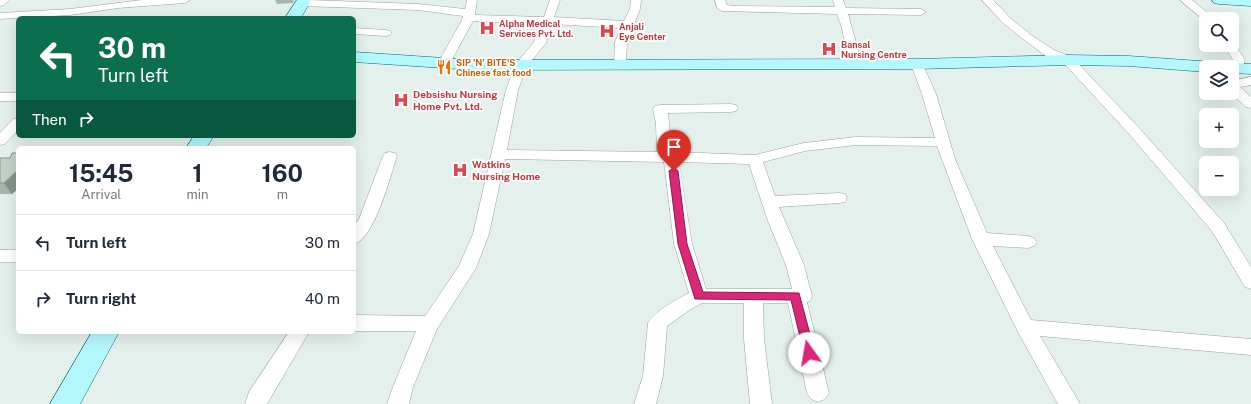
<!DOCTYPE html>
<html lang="en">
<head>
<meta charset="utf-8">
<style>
	body { margin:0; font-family:"Public Sans",sans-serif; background:#f6f6f7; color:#1f2937; height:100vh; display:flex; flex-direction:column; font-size:15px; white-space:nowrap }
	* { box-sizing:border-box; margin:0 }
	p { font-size:13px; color:#747a83 }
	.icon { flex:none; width:22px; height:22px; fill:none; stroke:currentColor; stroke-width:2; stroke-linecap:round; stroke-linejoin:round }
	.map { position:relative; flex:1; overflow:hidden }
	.panel { position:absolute; left:16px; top:146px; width:340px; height:188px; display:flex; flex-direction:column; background:#fff; border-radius:6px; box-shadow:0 4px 16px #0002 }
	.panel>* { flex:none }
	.hud { position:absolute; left:16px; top:16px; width:340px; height:122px; border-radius:6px; box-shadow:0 4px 16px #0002; background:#0b6e4f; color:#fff; overflow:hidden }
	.tools { position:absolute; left:1199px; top:12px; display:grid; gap:8px }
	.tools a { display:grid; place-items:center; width:40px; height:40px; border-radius:6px; background:#fff; box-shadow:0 4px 16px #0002; font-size:20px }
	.pin { position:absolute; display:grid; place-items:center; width:34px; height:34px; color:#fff; margin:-41px -17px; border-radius:50% 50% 50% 0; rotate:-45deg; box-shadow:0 0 4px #0007 }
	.pin .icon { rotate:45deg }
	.me { position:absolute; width:44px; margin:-22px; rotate:347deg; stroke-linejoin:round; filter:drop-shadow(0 0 3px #0008) }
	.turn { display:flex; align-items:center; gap:14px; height:84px; padding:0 16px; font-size:18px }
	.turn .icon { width:52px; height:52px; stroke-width:2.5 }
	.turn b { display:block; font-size:28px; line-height:34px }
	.then { display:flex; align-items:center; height:38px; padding:0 16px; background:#0003; gap:8px; font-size:15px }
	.eta { display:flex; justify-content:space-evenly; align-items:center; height:68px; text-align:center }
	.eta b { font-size:24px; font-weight:700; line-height:28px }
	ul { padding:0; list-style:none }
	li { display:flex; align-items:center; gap:12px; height:56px; padding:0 16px; border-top:1px solid #e0e1e3 }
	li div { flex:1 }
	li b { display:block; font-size:15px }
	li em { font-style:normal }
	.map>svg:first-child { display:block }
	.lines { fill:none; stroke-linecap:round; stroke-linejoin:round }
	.street-casing { stroke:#9f9f9f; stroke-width:1 }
	.secondary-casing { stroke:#006b7a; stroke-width:1 }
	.street { fill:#fff; fill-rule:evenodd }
	.secondary { fill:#b4f8fe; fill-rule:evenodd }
	.wall { fill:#a6b5ad }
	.shaded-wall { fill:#87948d }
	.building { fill:#c1d3c9; stroke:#87948d }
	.route { fill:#db2777; stroke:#8e194d }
	.labels { text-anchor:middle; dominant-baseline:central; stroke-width:3.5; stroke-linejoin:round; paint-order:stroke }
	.far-health-label { font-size:9px; font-weight:bold; fill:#be3a42; stroke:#fff; text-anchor:start }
	.far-food-label { font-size:9px; font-weight:bold; fill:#c56008; stroke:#fff; text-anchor:start }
	.health-label { font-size:10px; font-weight:bold; fill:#be3a42; stroke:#fff; text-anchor:start }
</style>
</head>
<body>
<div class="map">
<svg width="1251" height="404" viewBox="0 0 1251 404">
	<rect width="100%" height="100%" fill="#e4f0ec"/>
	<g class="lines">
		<g class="street-casing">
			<path id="street" d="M0 0H9L4 5 0 6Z
				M142 0H190L185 3 118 8 70 15 0 19V13L70 9Z
				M308 0 418 4 465 9 467 0H477L475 15 544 17 550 0H560L554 17 624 21 630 9 631 0H641L640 9 627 42 626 64 624 67H616L614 64 615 42 621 28 552 24 546 43 527 66 518 90 507 150 657 152 656 124 653 109 655 106 660 105 731 104 736 105 738 108 736 111 731 112 668 113 672 152 755 155 804 143 856 137 935 138 922 94 911 64 913 61H921L936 94 955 159 987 233 1028 236 1034 238 1037 242 1034 246 1028 248 993 246 1031 320 1251 339V355L1040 336 1080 404H1058L1018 332 972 239 937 146 856 145 805 151 763 162 775 196 839 193 845 194 847 198 845 202 839 203 779 207 804 265 812 296 810 301 807 302 829 393 825 399 818 402 811 399 807 393 788 303H763L764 339 772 404H750L744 339V303H702L691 309 667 326 663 376 656 404H634L643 376 648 323C655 311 677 299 689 293L674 244 664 162 505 159 489 234 476 268 437 329 413 387 409 404H387L393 387 416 331H354V315L425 316 459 266 473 234 506 90 515 65 534 42 541 24 473 21 450 63 448 66H440L438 63 462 20 463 16 418 10 302 6 297 3 298 1ZM679 162 749 164 768 221 786 265 792 289H706L692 244Z
				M715 0H725L727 5 733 6 835 7 833 0H843L846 8 921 9 926 12 921 15 848 14 862 64 860 67H852L850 64 841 25 837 14 722 11 717 8Z
				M982 0H993L1010 18 1031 35 1054 50 1072 57 1140 129 1224 223 1251 267V289L1245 287 1212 231 1130 135 1064 63 1046 56 1023 39 1002 22Z
				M1180 0H1192L1215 19H1206L1205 21Z
				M354 28 386 30 390 31 392 33 390 35 386 36 354 34Z
				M1232 42 1234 43 1245 60 1241 71 1237 72 1232 70 1233 60 1224 45H1232Z
				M1251 77V85L1240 87 1251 97V108L1246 107 1231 93 1232 81Z
				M0 93H18V101H0Z
				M18 118V130L5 144 0 145V133L13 119Z
				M390 152 395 153 397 156C390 177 375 238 354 244V226L359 219 383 156 385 153Z
				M0 250H18V262H0Z
				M289 332H309L267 404H245L249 392Z"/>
		</g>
		<g class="secondary-casing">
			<path id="secondary" d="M297 0H311L301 18H285Z
				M1212 0H1251V6L1219 4 1214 3Z
				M354 52 474 60 917 59 1068 55 1129 56 1214 62 1220 63 1223 67H1206V72L1129 66 1068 65 917 69 474 70 354 62Z
				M1232 63 1251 64V74L1232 73V67H1224L1226 64Z
				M194 136H214L206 148H186Z
				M92 332H119L80 404H50Z"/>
		</g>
		<use href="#street" class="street"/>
		<use href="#secondary" class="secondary"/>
	</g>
	<path class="wall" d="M275 0H294L293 3 277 4Z
		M0 158 12 194H0Z"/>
	<path class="shaded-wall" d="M18 170V189L12 194 4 183Z"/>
	<path class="building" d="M12 153H18V170L4 183H0V158H10Z"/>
	<path class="route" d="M674 168 678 171 687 244 703 292 799 293 815 353 813 357 809 358 805 357 804 353 791 300 695 299 678 244 669 171Z"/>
	<defs>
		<g id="hospital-bare" transform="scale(1.2)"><path d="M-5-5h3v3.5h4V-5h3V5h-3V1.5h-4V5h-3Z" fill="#e0444e" stroke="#fff" stroke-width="2.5" paint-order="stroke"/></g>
		<g id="restaurant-bare" transform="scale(1.2)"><path d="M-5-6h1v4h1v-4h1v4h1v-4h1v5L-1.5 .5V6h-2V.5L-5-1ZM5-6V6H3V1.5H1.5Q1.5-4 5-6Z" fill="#e8710a" stroke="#fff" stroke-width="2.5" paint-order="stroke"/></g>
	</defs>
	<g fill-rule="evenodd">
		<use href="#hospital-bare" x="487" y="28"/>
		<use href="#hospital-bare" x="607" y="31"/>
		<use href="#hospital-bare" x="829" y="49"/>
		<use href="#restaurant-bare" x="444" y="67"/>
		<use href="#hospital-bare" x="401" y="100"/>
		<use href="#hospital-bare" x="460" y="170"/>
	</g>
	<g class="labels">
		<g class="far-health-label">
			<text x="499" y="23">Alpha Medical<tspan x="499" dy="10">Services Pvt. Ltd.</tspan></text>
			<text x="619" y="26">Anjali<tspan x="619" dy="10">Eye Center</tspan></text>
			<text x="841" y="44">Bansal<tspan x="841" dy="10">Nursing Centre</tspan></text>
		</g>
		<g class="far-food-label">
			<text x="456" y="62">SIP 'N' BITE'S<tspan x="456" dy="10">Chinese fast food</tspan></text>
		</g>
		<g class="health-label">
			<text x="413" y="94">Debsishu Nursing<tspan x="413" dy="12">Home Pvt. Ltd.</tspan></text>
			<text x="472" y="164">Watkins<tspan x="472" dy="12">Nursing Home</tspan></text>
		</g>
	</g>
</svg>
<div class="tools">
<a><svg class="icon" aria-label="search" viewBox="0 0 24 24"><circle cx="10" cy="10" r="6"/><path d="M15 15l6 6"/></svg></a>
<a><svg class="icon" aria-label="layers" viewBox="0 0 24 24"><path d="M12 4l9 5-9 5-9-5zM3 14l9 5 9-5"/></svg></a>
<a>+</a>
<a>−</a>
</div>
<div class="pin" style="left:674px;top:171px;background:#d93025"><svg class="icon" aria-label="arrive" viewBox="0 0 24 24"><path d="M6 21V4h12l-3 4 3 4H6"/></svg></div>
<svg class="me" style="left:809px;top:353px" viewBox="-20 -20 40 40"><circle r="19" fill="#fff"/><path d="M0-13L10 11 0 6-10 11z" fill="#db2777"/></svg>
<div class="hud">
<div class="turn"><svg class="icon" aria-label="left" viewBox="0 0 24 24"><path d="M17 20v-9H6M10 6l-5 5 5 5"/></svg><div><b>30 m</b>Turn left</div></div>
<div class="then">Then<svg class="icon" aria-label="right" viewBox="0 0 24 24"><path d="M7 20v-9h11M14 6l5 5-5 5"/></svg></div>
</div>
<section class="panel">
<div class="eta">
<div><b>15:45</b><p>Arrival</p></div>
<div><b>1</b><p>min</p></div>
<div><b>160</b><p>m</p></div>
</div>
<ul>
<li><svg class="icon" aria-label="left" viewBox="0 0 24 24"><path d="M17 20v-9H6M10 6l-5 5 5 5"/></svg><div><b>Turn left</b></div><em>30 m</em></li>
<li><svg class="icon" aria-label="right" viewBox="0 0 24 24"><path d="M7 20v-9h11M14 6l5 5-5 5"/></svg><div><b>Turn right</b></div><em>40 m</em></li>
</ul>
</section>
</div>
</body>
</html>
